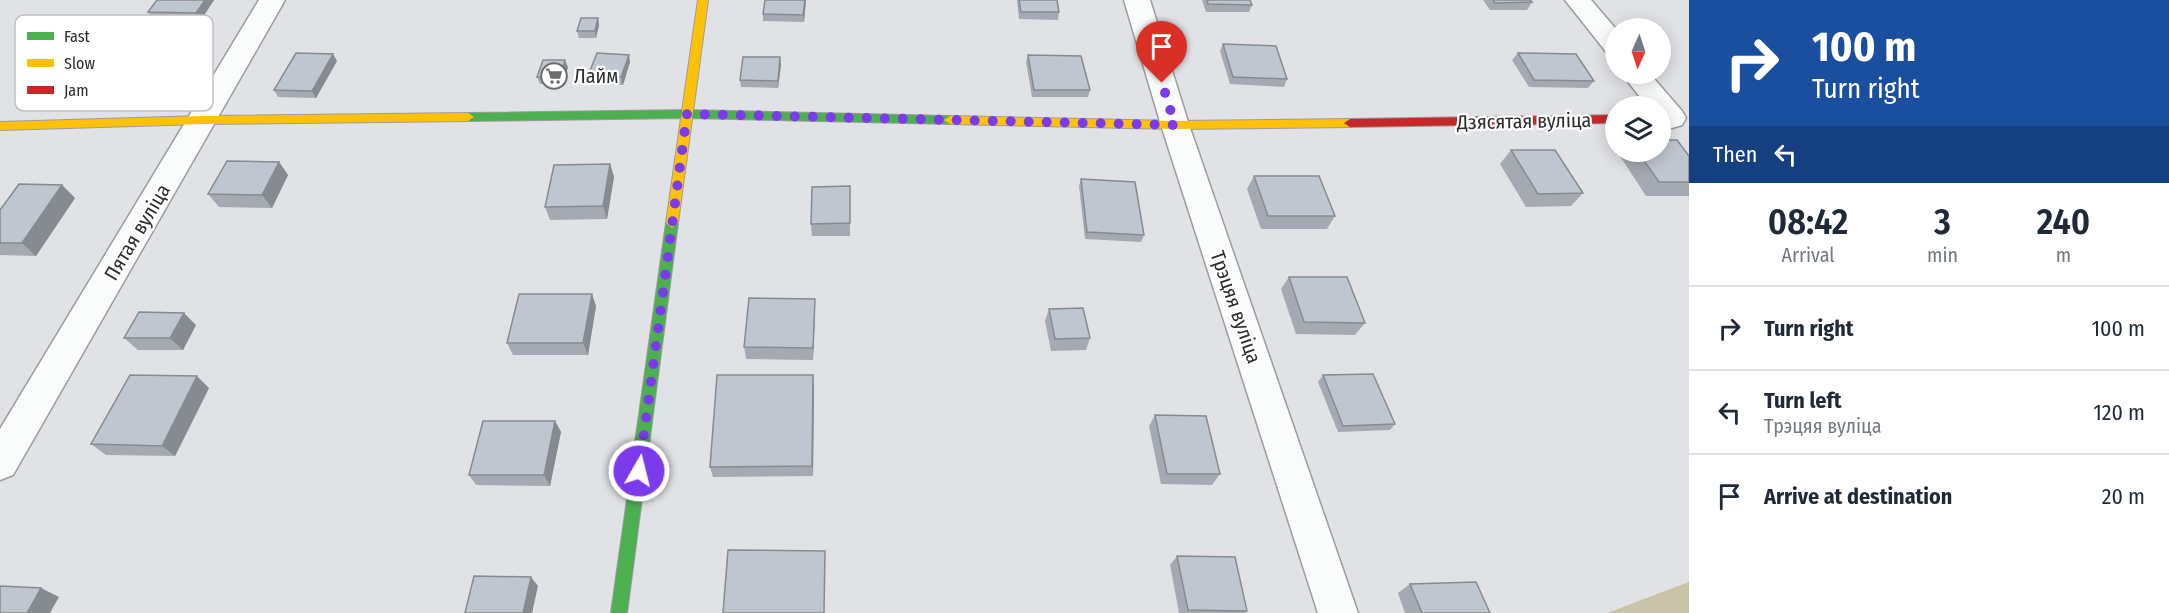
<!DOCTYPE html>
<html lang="en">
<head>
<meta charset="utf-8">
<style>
	body { margin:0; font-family:"Fira Sans Condensed",sans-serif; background:#f2f2f3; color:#1f2937; height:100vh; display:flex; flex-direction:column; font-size:22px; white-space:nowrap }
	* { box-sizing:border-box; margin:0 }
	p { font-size:20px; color:#747a83 }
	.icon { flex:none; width:33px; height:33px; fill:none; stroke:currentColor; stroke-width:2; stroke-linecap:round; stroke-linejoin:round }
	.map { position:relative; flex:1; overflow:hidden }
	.sheet { display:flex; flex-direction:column; background:#fff; width:480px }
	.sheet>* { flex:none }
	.banner { background:#1a4fa0; color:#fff; overflow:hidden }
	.needle { width:39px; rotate:183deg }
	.tools { position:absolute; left:1605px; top:18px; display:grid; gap:12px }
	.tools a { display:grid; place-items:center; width:66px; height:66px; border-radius:50%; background:#fff; box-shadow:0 3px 15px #0003; font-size:30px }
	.pin { position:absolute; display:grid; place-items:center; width:51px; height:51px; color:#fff; margin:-62px -26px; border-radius:50% 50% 50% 0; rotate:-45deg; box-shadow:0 0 6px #0007 }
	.pin .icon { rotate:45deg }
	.me { position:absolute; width:66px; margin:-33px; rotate:8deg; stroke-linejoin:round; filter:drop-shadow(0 0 4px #0008) }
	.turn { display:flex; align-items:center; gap:21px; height:126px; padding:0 24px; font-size:27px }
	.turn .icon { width:78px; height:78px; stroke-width:2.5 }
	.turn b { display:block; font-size:42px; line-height:51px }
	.then { display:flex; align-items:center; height:57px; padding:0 24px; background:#0003; gap:12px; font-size:22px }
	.eta { display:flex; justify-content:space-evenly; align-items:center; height:102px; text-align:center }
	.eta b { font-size:36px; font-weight:600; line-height:42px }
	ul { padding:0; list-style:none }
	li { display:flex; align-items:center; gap:18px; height:84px; padding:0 24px; border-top:2px solid #e0e1e3 }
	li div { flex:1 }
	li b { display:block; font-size:22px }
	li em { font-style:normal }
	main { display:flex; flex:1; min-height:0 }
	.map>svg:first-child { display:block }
	.forest { fill:#c9c3a9 }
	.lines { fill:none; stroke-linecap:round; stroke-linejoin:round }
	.street-casing { stroke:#9c9d9f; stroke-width:3 }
	.fast-casing { stroke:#9c9d9f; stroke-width:2 }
	.slow-casing { stroke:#9c9d9f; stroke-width:2 }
	.jam-casing { stroke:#9c9d9f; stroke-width:2 }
	.street { fill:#fafbfb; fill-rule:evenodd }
	.fast { fill:#4caf50; fill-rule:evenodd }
	.slow { fill:#ffc107; fill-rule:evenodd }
	.jam { fill:#c62828; fill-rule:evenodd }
	.wall { fill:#a5aab2 }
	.shaded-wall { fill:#868b91 }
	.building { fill:#c0c6cf; stroke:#868b91; stroke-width:1.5 }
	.route { stroke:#7c3aed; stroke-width:10; stroke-dasharray:0 18 }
	.labels { text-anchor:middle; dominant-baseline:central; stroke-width:4.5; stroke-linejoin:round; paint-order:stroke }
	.poi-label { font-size:20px; fill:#2b2c2d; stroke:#fff; text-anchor:start }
	.street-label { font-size:20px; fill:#2b2c2d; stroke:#fff }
	.key { fill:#fff; stroke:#bfc0c0; stroke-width:1.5 }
	.key-label { font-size:16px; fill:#2b2c2d }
</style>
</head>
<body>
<main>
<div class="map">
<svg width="1689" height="613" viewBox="0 0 1689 613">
	<rect width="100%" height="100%" fill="#e0e2e5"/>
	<path class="forest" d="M1689 582V613H1607Z"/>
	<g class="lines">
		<g class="street-casing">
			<path id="street" d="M259 0H285L13 475 0 480V429Z
				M1124 0H1150L1189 125 1358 613H1318L1161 125Z
				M1565 0H1591L1616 29V55L1607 53Z
				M1622 74H1650L1682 111 1686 118 1682 125 1672 128 1662 125 1660 106H1647Z"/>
		</g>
		<g class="fast-casing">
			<path id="fast" d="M687 110 950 116 956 120 950 124 687 118 468 121 462 117 468 113Z
				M672 218 678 223 627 613H611L666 223Z"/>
		</g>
		<g class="slow-casing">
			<path id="slow" d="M698 0H708L678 223 672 228 666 223Z
				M468 113 474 117 468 121 203 124 0 130V122L203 116Z
				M950 116 1175 121 1350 119 1356 123 1350 127 1175 129 950 124 944 120Z"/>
		</g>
		<g class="jam-casing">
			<path id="jam" d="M1616 115V123L1350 127 1344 123 1350 119Z"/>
		</g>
		<use href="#street" class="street"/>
		<use href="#fast" class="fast"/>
		<use href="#slow" class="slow"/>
		<use href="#jam" class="jam"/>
	</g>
	<path class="wall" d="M157 0H214L201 20 153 19 148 12Z
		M806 0 804 22 763 21V14Z
		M1017 0H1057L1059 12 1058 20 1019 19Z
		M1202 0H1250L1252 5 1249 12H1206Z
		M1483 0H1530L1532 2 1527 10H1490Z
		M598 18 599 25 596 38H579L577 31Z
		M115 43 102 61 59 60 53 53Z
		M1223 44 1287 79 1284 87 1230 84 1220 51Z
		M1518 53 1594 81 1588 88 1529 87 1512 60Z
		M1028 55 1090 90 1088 97H1032L1026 62Z
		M337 61 316 98 278 97 274 90Z
		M630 62 623 85 590 83 588 76Z
		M781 65 778 88 741 87 740 80Z
		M568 67 563 84H540L537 77Z
		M1511 150 1583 193 1571 206 1526 207 1500 164Z
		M1619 152H1660L1689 156V196H1646L1618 153Z
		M279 162 288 175 272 208 219 207 208 194Z
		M610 164 614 177 607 219 550 220 545 207Z
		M1254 176 1335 216 1327 229H1261L1247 189Z
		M1081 179 1144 235 1141 242 1085 239 1079 186Z
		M62 185 75 198 36 256 0 255V210Z
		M850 186V236H812L811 224Z
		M1289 277 1365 323 1355 335 1296 334 1281 289Z
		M596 306 588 355H513L507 343Z
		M1049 309 1090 338 1086 350 1051 351 1045 321Z
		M815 311 813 360 746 359 744 347Z
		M196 325 183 350H138L124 338Z
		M1323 375 1395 424 1390 430 1338 432 1318 382Z
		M814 386 813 476 713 477 710 467Z
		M209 388 175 456 106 455 91 444Z
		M1155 415 1220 474 1212 485 1161 484 1149 426Z
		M555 421 561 432 550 486 476 485 469 475Z
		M1177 556 1247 611 1245 613H1179L1170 565Z
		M1410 584 1490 613H1405L1398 593Z"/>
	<path class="shaded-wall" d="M205 0H214L201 20 196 13Z
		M805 0H806L804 22 803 15Z
		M598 18 599 25 596 38 595 31Z
		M110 36 115 43 102 61 96 54Z
		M333 54 337 61 316 98 312 91Z
		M629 55 630 62 623 85 621 77Z
		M780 57 781 65 778 88V81Z
		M565 60 568 67 563 84 560 77Z
		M279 162 288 175 272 208 262 195Z
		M610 164 614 177 607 219 603 206Z
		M62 185 75 198 36 256 22 243Z
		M592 294 596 306 588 355 583 343Z
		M815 299V311L813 360V348Z
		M184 313 196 325 183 350 170 338Z
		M813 375 814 386 813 476 812 466Z
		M197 376 209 388 175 456 162 446Z
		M555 421 561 432 550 486 544 475Z
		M531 577 538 586 532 613H523Z
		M41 588 59 597 50 613H27Z"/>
	<path class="building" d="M157 0H205L196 13 148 12Z
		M765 0H805L803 15 763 14Z
		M1019 0H1057L1059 12H1021Z
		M1207 0H1250L1252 5 1208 4Z
		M1493 0H1530L1532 2 1495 3Z
		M581 18H598L595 31H577Z
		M1223 44 1276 46 1287 79 1233 77Z
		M296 53 333 54 312 91 274 90Z
		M597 53 629 55 621 77 588 76Z
		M1518 53 1576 54 1594 81 1534 80Z
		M1028 55 1081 56 1090 90H1034Z
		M743 57H780L778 81 740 80Z
		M543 60H565L560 77H537Z
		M1660 140H1677L1689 156V182H1659L1638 152H1660Z
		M1511 150H1555L1583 193 1538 194Z
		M227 161 279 162 262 195 208 194Z
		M610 164 603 206 545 207 554 165Z
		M1254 176H1319L1335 216H1268Z
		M1081 179 1135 182 1144 235 1087 232Z
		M19 184 62 185 22 243H0V210Z
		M850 186V223L811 224 812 187Z
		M1289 277H1347L1365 323 1304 322Z
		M519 294H592L583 343H507Z
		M749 298 815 299 813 348 744 347Z
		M1083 308 1090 338 1055 339 1049 309Z
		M139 312 184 313 170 338H124Z
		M1373 374 1395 424 1343 426 1323 375Z
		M130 375 197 376 162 446 91 444Z
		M717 375H813L812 466 710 467Z
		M1155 415 1206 416 1220 474H1167Z
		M483 421H555L544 475H469Z
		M728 550 825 551 824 613H723Z
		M1177 556 1235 557 1247 611 1188 610Z
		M474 576 531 577 523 613H465Z
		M1476 582 1490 613H1422L1410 584Z
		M0 586 41 588 27 613H0Z"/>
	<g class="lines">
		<path class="route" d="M639 471 687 114 1175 125 1162 83"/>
	</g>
	<defs>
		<g id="supermarket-ring" transform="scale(1.35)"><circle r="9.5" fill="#fff" stroke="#6a6c6d" stroke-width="1.5"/><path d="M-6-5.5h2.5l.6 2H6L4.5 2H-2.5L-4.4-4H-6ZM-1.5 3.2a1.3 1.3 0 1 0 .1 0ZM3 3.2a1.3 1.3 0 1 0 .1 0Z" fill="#6a6c6d"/></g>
	</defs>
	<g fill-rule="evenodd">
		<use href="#supermarket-ring" x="554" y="76"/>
	</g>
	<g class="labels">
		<g class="poi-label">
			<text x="574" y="76">Лайм</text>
		</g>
		<g class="street-label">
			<text transform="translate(1524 121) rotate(-1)">Дзясятая вуліца</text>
			<text transform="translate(137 232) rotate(-59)">Пятая вуліца</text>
			<text transform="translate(1236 307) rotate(71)">Трэцяя вуліца</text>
		</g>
	</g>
	<rect x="15" y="15" width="198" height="96" rx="9" class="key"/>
	<rect x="27" y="32" width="27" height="8" fill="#4caf50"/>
	<rect x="27" y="59" width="27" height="8" fill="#ffc107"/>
	<rect x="27" y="86" width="27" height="8" fill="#c62828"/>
	<g class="key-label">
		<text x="64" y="42">Fast</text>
		<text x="64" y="69">Slow</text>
		<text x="64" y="96">Jam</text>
	</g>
</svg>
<div class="tools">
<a><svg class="needle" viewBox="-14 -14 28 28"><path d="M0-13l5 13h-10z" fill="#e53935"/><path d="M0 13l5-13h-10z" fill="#747a83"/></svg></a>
<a><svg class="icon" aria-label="layers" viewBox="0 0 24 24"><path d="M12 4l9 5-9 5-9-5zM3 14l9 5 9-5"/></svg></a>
</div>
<div class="pin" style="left:1162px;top:83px;background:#d93025"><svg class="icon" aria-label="arrive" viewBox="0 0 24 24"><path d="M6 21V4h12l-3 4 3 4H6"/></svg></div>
<svg class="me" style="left:639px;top:471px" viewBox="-20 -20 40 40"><circle r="17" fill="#7c3aed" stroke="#fff" stroke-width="3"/><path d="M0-11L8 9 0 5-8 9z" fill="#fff"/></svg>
</div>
<section class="sheet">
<div class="banner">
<div class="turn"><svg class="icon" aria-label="right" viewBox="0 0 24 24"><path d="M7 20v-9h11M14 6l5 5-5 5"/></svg><div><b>100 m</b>Turn right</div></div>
<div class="then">Then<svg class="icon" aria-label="left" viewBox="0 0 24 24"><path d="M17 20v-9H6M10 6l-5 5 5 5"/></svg></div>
</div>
<div class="eta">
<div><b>08:42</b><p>Arrival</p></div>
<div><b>3</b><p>min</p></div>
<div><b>240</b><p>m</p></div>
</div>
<ul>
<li><svg class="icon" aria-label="right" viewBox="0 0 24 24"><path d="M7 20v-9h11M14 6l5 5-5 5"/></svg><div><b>Turn right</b></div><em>100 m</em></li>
<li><svg class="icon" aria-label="left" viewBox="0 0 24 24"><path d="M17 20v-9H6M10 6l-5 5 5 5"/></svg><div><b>Turn left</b><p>Трэцяя вуліца</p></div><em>120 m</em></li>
<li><svg class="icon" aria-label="arrive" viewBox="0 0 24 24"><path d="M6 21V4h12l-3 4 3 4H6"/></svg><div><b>Arrive at destination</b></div><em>20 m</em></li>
</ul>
</section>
</main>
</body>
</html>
